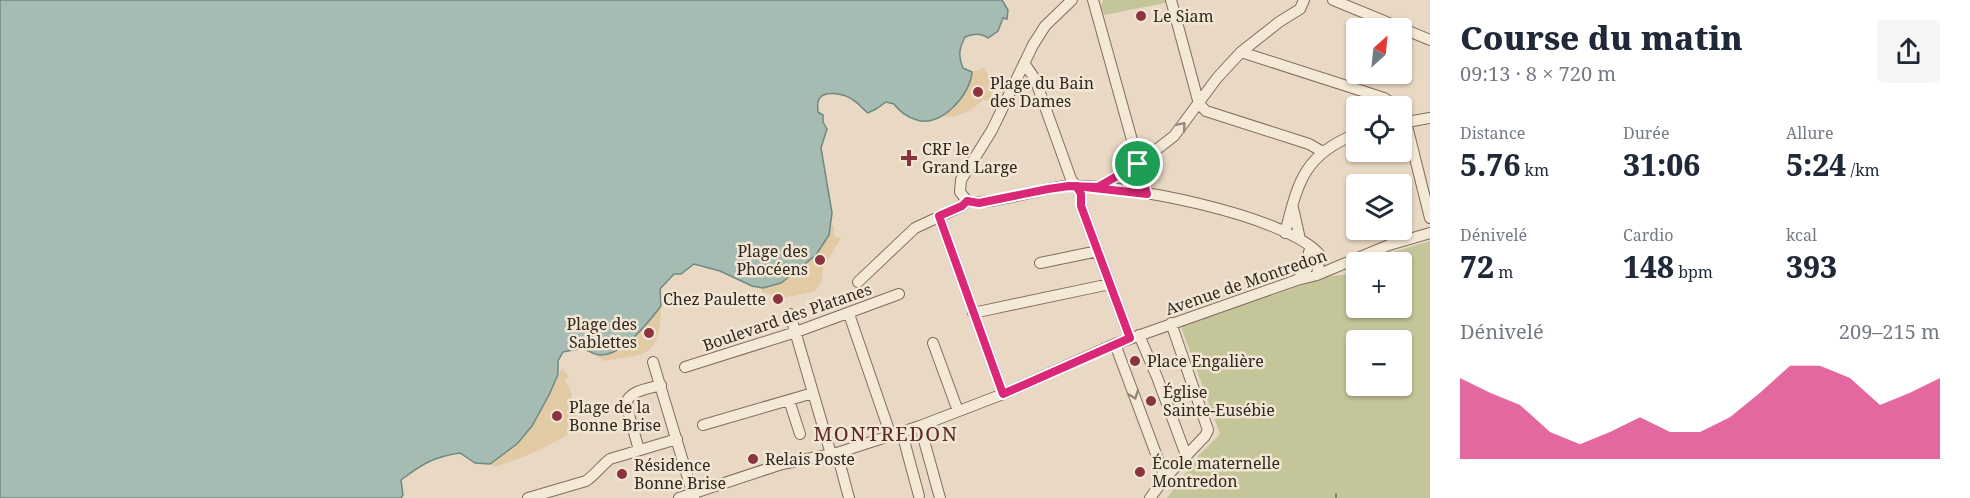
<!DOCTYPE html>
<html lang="fr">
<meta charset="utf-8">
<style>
:root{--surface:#fff;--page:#f6f6f7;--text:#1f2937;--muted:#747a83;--accent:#db2777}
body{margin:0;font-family:"Noto Serif",serif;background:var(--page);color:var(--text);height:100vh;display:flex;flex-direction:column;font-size:22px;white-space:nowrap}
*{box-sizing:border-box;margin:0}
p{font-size:20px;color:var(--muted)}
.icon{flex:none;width:33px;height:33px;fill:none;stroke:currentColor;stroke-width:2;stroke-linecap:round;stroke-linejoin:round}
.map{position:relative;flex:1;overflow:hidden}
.side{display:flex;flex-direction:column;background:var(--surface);width:540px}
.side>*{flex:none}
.needle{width:39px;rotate:27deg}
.controls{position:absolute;left:1346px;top:18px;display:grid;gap:12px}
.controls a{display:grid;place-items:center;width:66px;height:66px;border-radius:6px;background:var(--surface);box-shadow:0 2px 4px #0004;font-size:30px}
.pin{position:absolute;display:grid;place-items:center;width:51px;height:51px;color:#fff;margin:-26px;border:3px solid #fff;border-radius:50%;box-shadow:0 2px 6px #0007}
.round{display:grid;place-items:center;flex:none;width:63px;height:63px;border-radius:6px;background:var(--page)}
.head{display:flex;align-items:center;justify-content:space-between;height:102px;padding:0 30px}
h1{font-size:33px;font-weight:800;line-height:45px}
.stats{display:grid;grid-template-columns:repeat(3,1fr);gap:9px;height:102px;padding:6px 30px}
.stats div{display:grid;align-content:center}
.stats b{font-size:30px;font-weight:800}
.stats small{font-size:16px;font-weight:400}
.stats p{font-size:16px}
.chart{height:168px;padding:12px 30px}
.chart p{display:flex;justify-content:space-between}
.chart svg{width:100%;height:108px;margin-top:6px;fill:var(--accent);opacity:.7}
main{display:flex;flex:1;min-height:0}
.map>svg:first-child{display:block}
.green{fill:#c5c59a;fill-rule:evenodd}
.sand{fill:#e1caa4}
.water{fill:#a6bcb3;stroke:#6e897f;stroke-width:1.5}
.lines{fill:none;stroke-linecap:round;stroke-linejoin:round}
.stream{stroke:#6e897f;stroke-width:2}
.minor-casing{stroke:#816c5d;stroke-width:12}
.minor{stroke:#f4e8d6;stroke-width:10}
.oneway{stroke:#94877a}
.route-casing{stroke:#fff;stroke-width:12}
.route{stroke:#db2777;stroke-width:8}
.poi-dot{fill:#89343f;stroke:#f1e5d3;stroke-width:2}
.labels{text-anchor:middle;stroke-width:5;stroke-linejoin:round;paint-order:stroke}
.poi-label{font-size:16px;fill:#33261f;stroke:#f1e5d3;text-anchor:start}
.street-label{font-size:16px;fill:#33261f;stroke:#f1e5d3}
.quarter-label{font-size:20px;letter-spacing:1.5px;fill:#5b2823;stroke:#f1e5d3}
</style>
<main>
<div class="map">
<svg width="1430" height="498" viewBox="0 0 1430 498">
<rect width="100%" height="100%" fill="#e9d9c4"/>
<path class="green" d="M1103,0H1165V3L1104,15L1101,6Z
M1430,241V498H1167L1199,455L1220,434L1181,327L1308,283C1314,281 1321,278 1327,277C1338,274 1348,277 1356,269V308H1401V262H1359ZM1356,340H1401V386H1356Z"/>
<path class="sand" d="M984,68C991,77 992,90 991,101L983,100C971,111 958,119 941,116L954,108L965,93L972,72Z
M830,224L834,226V236L841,238L823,268L821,282L815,291L784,298L762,292L763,288L774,286L816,255L829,235Z
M661,306C661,322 660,347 642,354C634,357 613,359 603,361L598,356L607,354L644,328Z
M562,368L569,377L565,380L570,389L579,427C550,447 528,456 494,467L490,464L517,444L550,393Z"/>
<path class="water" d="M0,0H1002L1008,10L1007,19L1003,18L998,31L988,38C981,33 972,34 965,37C959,49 958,56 963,68L972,72C971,94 941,128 917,120C908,118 899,111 894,104L886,102L876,109L868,113C862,109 859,103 853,100C845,94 821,88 818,102C817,105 818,109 818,112L823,115V122L827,129L821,148L832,213L829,235L816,255L781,283L763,288L752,286L720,271L694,264L681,274H674L660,289L661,306C649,322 622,357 599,355C595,355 590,351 586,350C579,347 570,351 563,352L558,361V374L550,393L532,426L517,444L490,464L475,463L460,453C433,457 422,464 401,480L403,495L401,498H0Z"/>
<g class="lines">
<path class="stream" d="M1336,498V494"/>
<defs>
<path id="minor" d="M1093,0L1147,194
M1171,0L1199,104L1206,111L1309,144L1323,152
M1333,0L1430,40
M1241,52L1384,98L1396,106
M1024,63L1035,79L1071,179L1081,194V206L1130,338
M1401,112L1406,122L1430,218
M1401,123L1430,118
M1098,187L1138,164L1174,136L1217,78L1241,52L1279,22L1300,9L1304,0
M967,201C984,207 1043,188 1066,186C1118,182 1287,215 1320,255L1317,275
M967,201L960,192L961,180L992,130L1033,45L1045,26L1072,0
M1293,208L1300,239
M939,216L1003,394
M1285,233C1298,183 1303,155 1356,134
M1040,263L1098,251
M1298,279L1308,267L1309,252
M858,282L915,228L962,206L967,201
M973,313L1110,284
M790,314L831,454
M850,317L891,436
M1139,335L1157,377L1186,455
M933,343L958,411
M1115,344L1165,478
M653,362L694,498
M685,367L796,332L899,294
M789,400L800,434
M703,425L813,393
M920,426L940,498
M902,433L919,496
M639,450L626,404C629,390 649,389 661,385
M837,453L849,498
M528,498L586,481C595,475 601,466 610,459L677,439
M679,498L782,464L837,453L920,426L1003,394L1115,344L1297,280L1317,275L1389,245L1430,233
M1150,498L1165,478L1205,436L1208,430L1171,323"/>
</defs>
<use href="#minor" class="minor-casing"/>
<use href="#minor" class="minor"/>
</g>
<defs><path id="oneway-chevron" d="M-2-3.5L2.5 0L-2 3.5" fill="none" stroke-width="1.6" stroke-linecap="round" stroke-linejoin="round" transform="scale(1.5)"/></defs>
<g class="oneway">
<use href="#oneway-chevron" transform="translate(1182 126) rotate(-50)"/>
<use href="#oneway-chevron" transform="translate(1134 395) rotate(70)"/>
</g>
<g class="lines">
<defs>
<path id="route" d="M1138,164L1098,187L1069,186L1048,189L979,203L967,201L962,206L939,216L1003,394L1130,338L1081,206V194L1076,186L1147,194L1138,164"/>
</defs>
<use href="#route" class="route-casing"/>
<use href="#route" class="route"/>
</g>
<g class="poi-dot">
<circle cx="1141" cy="16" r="6"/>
<circle cx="978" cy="92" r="6"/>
<path d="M906 149h6v6h6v6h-6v6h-6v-6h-6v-6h6z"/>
<circle cx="820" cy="260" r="6"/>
<circle cx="778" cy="299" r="6"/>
<circle cx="649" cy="333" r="6"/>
<circle cx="1135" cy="361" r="6"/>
<circle cx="1151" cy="401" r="6"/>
<circle cx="557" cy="416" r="6"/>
<circle cx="753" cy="459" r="6"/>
<circle cx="1140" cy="472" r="6"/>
<circle cx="622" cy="474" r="6"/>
</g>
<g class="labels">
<g class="poi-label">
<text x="1153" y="22">Le Siam</text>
<text x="990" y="89">Plage du Bain<tspan x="990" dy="18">des Dames</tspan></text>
<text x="922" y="155">CRF le<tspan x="922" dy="18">Grand Large</tspan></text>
<text x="808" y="257" text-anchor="end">Plage des<tspan x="808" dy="18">Phocéens</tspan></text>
<text x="766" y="305" text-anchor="end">Chez Paulette</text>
<text x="637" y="330" text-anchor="end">Plage des<tspan x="637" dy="18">Sablettes</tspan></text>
<text x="1147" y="367">Place Engalière</text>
<text x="1163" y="398">Église<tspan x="1163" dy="18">Sainte-Eusébie</tspan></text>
<text x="569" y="413">Plage de la<tspan x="569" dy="18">Bonne Brise</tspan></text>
<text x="765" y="465">Relais Poste</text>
<text x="1152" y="469">École maternelle<tspan x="1152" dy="18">Montredon</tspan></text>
<text x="634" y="471">Résidence<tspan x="634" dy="18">Bonne Brise</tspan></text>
</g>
<g class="street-label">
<text transform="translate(1246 282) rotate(-19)" y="6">Avenue de Montredon</text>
<text transform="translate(787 317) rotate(-19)" y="6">Boulevard des Platanes</text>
</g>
<g class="quarter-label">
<text x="886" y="441">MONTREDON</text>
</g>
</g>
</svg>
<div class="controls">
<a><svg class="needle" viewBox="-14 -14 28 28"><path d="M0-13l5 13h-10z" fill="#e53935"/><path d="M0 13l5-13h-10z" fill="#747a83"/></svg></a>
<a><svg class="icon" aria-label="locate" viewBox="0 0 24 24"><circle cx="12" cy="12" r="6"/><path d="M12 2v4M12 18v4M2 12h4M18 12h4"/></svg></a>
<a><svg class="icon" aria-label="layers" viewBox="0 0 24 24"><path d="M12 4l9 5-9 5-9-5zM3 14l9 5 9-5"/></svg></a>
<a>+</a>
<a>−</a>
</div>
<div class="pin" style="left:1138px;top:164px;background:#1e9e55"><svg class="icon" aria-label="arrive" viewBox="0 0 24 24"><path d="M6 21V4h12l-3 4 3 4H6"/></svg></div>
</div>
<section class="side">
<div class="head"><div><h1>Course du matin</h1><p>09:13 · 8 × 720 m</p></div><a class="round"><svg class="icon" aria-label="share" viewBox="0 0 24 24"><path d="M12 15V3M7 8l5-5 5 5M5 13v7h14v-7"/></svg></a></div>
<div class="stats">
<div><p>Distance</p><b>5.76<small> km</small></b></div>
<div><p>Durée</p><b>31:06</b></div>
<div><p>Allure</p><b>5:24<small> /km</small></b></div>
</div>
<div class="stats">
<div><p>Dénivelé</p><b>72<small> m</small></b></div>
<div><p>Cardio</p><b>148<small> bpm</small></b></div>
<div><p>kcal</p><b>393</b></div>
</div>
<div class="chart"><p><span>Dénivelé</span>209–215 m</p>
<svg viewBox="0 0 160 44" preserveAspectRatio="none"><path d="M0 44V11L10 17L20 22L30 33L40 38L50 33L60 27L70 33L80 33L90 27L100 17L110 6L120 6L130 11L140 22L150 17L160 11V44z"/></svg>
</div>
</section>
</main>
